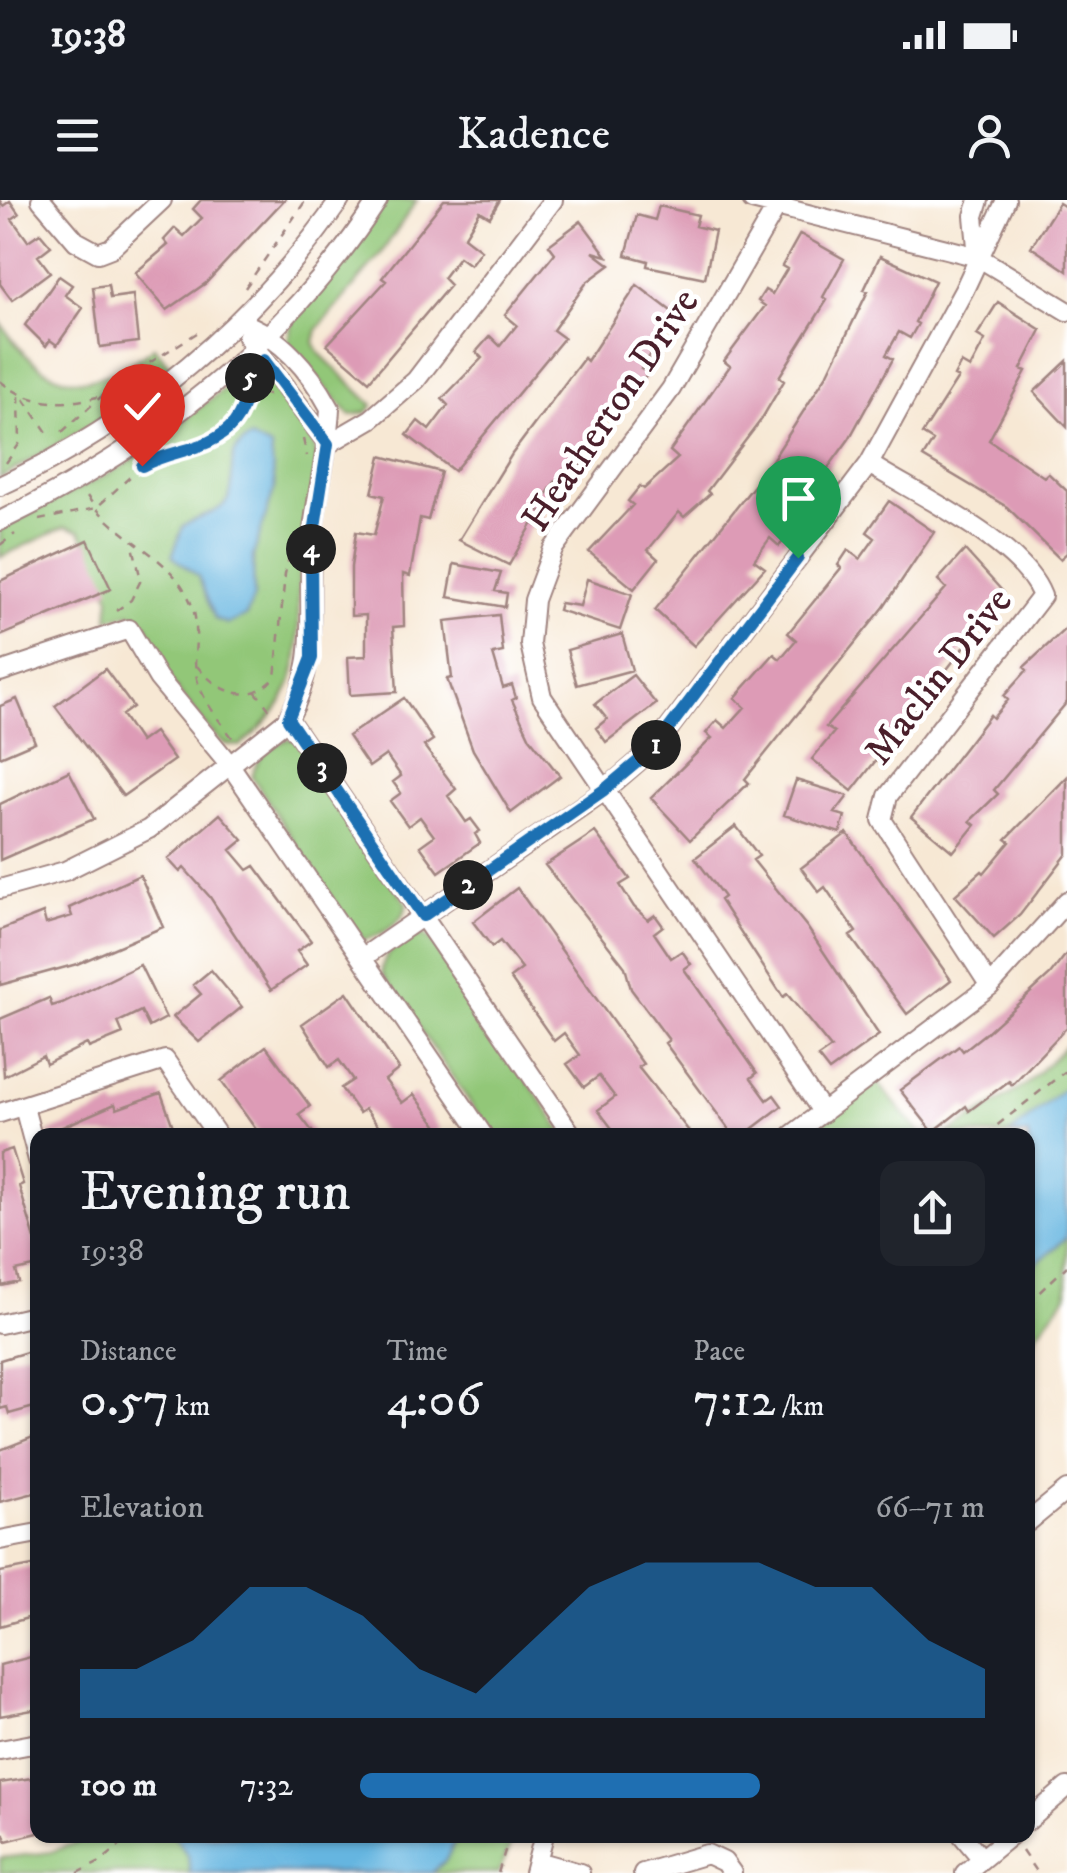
<!DOCTYPE html>
<meta charset="utf-8">
<style>
:root{--surface:#171b24;--page:#20242c;--text:#f1f3f6;--muted:#9ea1a6;--accent:#1f6fb2}
body{margin:0;font-family:"IM FELL DW Pica",serif;background:var(--page);color:var(--text);height:100vh;display:flex;flex-direction:column;font-size:38px;white-space:nowrap}
*{box-sizing:border-box;margin:0}
p{font-size:32px;color:var(--muted)}
.icon{flex:none;width:55px;height:55px;fill:none;stroke:currentColor;stroke-width:2;stroke-linecap:round;stroke-linejoin:round}
.map{position:relative;flex:1;overflow:hidden}
.panel{position:absolute;left:30px;top:928px;width:1005px;height:715px;display:flex;flex-direction:column;background:var(--surface);border-radius:20px;box-shadow:0 2px 8px #0004}
.panel>*{flex:none}
.pin{position:absolute;display:grid;place-items:center;width:85px;height:85px;color:#fff;margin:-102px -42px;border-radius:50% 50% 50% 0;rotate:-45deg;box-shadow:0 0 10px #0007}
.pin .icon{rotate:45deg}
.km{position:absolute;width:50px;height:50px;margin:-25px;border-radius:50%;background:#222;color:#fff;font-size:28px;line-height:50px;text-align:center}
.round{display:grid;place-items:center;flex:none;width:105px;height:105px;border-radius:20px;background:var(--page)}
.overview{display:flex;align-items:center;justify-content:space-between;height:170px;padding:0 50px}
h1{font-size:55px;font-weight:600;line-height:75px}
.metrics{display:grid;grid-template-columns:repeat(3,1fr);gap:15px;height:170px;padding:10px 50px}
.metrics div{display:grid;align-content:center}
.metrics b{font-size:50px;font-weight:600}
.metrics small{font-size:28px;font-weight:400}
.metrics p{font-size:28px}
.chart{height:280px;padding:20px 50px}
.chart p{display:flex;justify-content:space-between}
.chart svg{width:100%;height:180px;margin-top:10px;fill:var(--accent);opacity:.7}
ul{padding:0 50px;list-style:none;font-size:32px}
li{display:grid;grid-template-columns:160px 120px 1fr;align-items:center;height:75px}
li i{height:25px;border-radius:12px;background:var(--accent)}
.status{display:flex;justify-content:space-between;align-items:center;height:70px;padding:0 50px;background:var(--surface);direction:ltr}
.status svg{height:28px;fill:currentColor}
header{display:flex;justify-content:space-between;align-items:center;height:130px;padding:0 50px;background:var(--surface);font-size:45px;font-weight:600}
.map>svg:first-child{display:block}
.green{fill:#92c778;stroke:#6e7352;stroke-width:2.5}
.water{fill:#65b5e0;stroke:#586a86;stroke-width:2.5}
.building{fill:#dd9bb6}
.lines{fill:none;stroke-linecap:round;stroke-linejoin:round}
.minor-casing{stroke:#a08480;stroke-width:22}
.path{stroke:#a08480;stroke-width:2.5;stroke-dasharray:8 8;stroke-linecap:butt}
.minor{stroke:#fff;stroke-width:18}
.route-casing{stroke:#fff;stroke-width:20}
.route{stroke:#1f6fb2;stroke-width:12}
.labels{text-anchor:middle;stroke-width:9;stroke-linejoin:round;paint-order:stroke}
.street-label{font-size:40px;fill:#4a1f2b;stroke:#fff}
</style>
<div class="status"><b>19:38</b><svg viewBox="0 0 49 12"><path d="M0 12V9h3v3zM5 12V6h3v6zM10 12V3h3v9zM15 12V0h3v12zM26 1h20v11H26zM47 4h2v5h-2z"/></svg></div>
<header><svg class="icon" aria-label="menu" viewBox="0 0 24 24"><path d="M4 6h16M4 12h16M4 18h16"/></svg>Kadence<svg class="icon" aria-label="person" viewBox="0 0 24 24"><circle cx="12" cy="8" r="4"/><path d="M4 21q1-7 8-7t8 7"/></svg></header>
<div class="map">
<svg width="1067" height="1673" viewBox="0 0 1067 1673">
<rect width="100%" height="100%" fill="#fff"/>
<filter id="ink" filterUnits="userSpaceOnUse"><feTurbulence type="fractalNoise" baseFrequency=".01" numOctaves="2"/><feDisplacementMap in="SourceGraphic" scale="20" xChannelSelector="R" yChannelSelector="G"/><feConvolveMatrix kernelMatrix="1 2 1 2 8 2 1 2 1" color-interpolation-filters="sRGB"/></filter>
<filter id="wash" filterUnits="userSpaceOnUse"><feTurbulence type="fractalNoise" baseFrequency=".0048" numOctaves="4" result="noise"/><feDisplacementMap in="SourceGraphic" scale="40" xChannelSelector="R" yChannelSelector="G"/><feGaussianBlur stdDeviation="2.25" result="paint"/><feColorMatrix in="noise" values="0 0 0 0 0 0 0 0 0 0 0 0 0 0 0 0 0 1.4 0 .05"/><feComposite in="paint" operator="in"/></filter>
<g filter="url(#wash)">
<rect width="100%" height="100%" fill="#f7e8d4"/>
<path class="green" d="M386,0H417L380,55L317,130L314,142L319,153L373,205L366,213L350,215L287,144L292,121Z
M0,122C45,192 91,197 154,147L171,167L127,204L0,278Z
M252,167C284,187 316,227 318,267C320,288 304,326 301,350C291,438 321,482 240,546C235,545 229,546 225,544C212,537 161,471 156,457C149,436 155,424 131,413L108,419L110,397L80,331L65,327L0,357V329L125,265Z
M290,539L299,541L407,704C404,723 381,735 364,740L354,732L252,577C256,557 270,544 290,539Z
M423,734L431,740L565,935H492L382,774C379,753 405,739 423,734Z
M1067,844V1095L1036,1135L1028,1158V935H946L1027,884Z
M877,882L922,935H806Z
M95,1635H516L498,1673H0V1658L51,1652Z"/>
<path class="water" d="M251,238L271,248L275,287L253,356L254,397L246,416L228,424L215,419L198,376L172,356L183,326C197,317 216,315 226,302C241,283 218,253 251,238Z
M1067,886V1037L1028,1071V935H1009Z
M174,1635H458L446,1660L432,1673H190L188,1656Z"/>
<g id="blocks">
<path class="building" d="M201,0H284L206,83L167,110L135,73L168,45L164,40L175,28L184,36L202,18L193,9Z
M444,0H500L490,17L480,11L464,37L481,50L470,65L459,57L443,78L450,85L369,181L327,145L386,81L382,78Z
M0,1L3,6L10,1L19,14L12,19L28,41L40,33L51,46L38,56L50,72L12,100L0,84Z
M1059,3L1067,8V71L1031,47Z
M659,6L698,15L695,26L715,31L705,78L647,66L648,61L626,55L637,15L655,20Z
M581,21L607,56L593,52L610,65L587,82L553,130L564,138L454,271L407,235L418,221L429,230L448,205L442,199L482,158L476,152L490,136L500,146L517,125L505,115L555,53L549,45Z
M800,34L844,59L823,97L827,100L779,177L784,181L761,220L707,291L710,294L684,317L679,312L648,350L658,359L634,389L589,352L633,305L628,301L640,286L644,289L678,258L670,251L730,166L724,161L765,106L758,101L765,90L772,94L787,69L782,66Z
M880,56L935,81L915,122L918,124L910,138L899,132L886,155L893,159L849,239L804,301L801,298L781,320L793,331L779,346L770,338L754,360L765,368L694,446L655,410L764,273L828,173L868,91L864,90Z
M59,76L72,85L65,95L83,108L57,145L50,140L46,146L25,125Z
M108,85L110,98L133,95L138,142L100,147L93,87Z
M637,85L683,120L674,133L665,126L648,148L653,151L641,169L648,173L634,195L624,210L615,203L600,224L604,227L577,260L582,264L571,277L563,270L537,309L544,313L536,325L533,323L509,365L459,340L512,254L584,158L587,161Z
M998,102L1041,130L1021,169L1026,171L989,240L1044,277L1048,273L1067,291V353L1060,359L1007,307L923,257L933,241L922,234L958,178L954,176L961,163L970,168L985,140L977,135Z
M1067,161V227L1034,192Z
M381,256L441,272L428,320L420,318L410,376L403,374L404,426L393,427L397,492L350,495L348,457L366,456V415L351,416V367L356,332L374,335L378,320L384,296L372,293Z
M889,301L934,332L884,407L745,579L749,583L690,640L651,598L712,538L706,533L717,520L726,528L745,507L735,498L774,454L780,459L796,440L788,433L841,368L838,365L848,350L860,359L875,338L867,332Z
M88,340L111,389L0,436V381Z
M965,350L1004,393L975,423L980,427L852,591L812,559L834,532L826,527L946,388L938,380Z
M454,364L501,373L495,391L507,393L505,407L448,397Z
M587,379L632,394L620,430L558,410L560,403L580,406Z
M499,415L503,452L493,454L503,488L512,485L516,498L512,500L530,538L560,576L511,613L473,550L447,479L452,478L445,421Z
M1067,427V502L994,590L998,594L970,621L975,625L953,652L911,617L990,515L993,518L1008,500L1004,496L1027,470L1024,467Z
M622,434L632,470L577,485L567,450Z
M105,469L133,507L122,515L140,542L154,532L174,560L123,596L55,506Z
M633,475L656,504L606,542L596,528L607,519L595,504Z
M404,498L433,540L424,546L456,589L448,596L466,622L471,619L480,631L475,634L480,643L439,672L420,646L434,636L420,617L408,626L390,601L401,593L393,582L401,576L386,555L369,567L348,536Z
M17,499L35,542L0,557V506Z
M69,571L94,619L0,660V604Z
M1067,577V654L1020,715L994,738L955,695L982,671L984,673L1010,642L1006,639Z
M796,580L848,596L835,613L845,616L840,633L784,615Z
M220,614L243,640L231,650L248,670L255,666L311,741L297,751L307,765L271,790L210,697L184,668L180,672L168,659Z
M736,626L759,656L753,660L807,727L879,835L829,871L818,857L831,848L787,794L783,797L720,700L724,697L695,658Z
M595,632L630,679L620,685L634,707L648,720L655,715L663,726L654,733L671,758L682,751L691,764L684,769L757,873L751,878L767,900L774,895L782,906L744,935H733L665,843L669,840L631,789L625,767L545,665Z
M847,633L951,780L907,814L850,736L856,732L825,687L819,692L801,668Z
M140,675L163,727L77,764L0,785V730L43,713L46,724L72,716L69,708Z
M517,688L643,864L638,867L692,935H617L598,910L615,897L599,876L584,887L567,864L580,855L564,833L554,841L510,778L522,769L500,741L492,747L473,722Z
M1067,753V827L1012,885L1009,881L969,911L966,906L933,932L900,890L959,846L963,851L987,832L1050,775Z
M140,765L166,818L149,827L141,811L118,822L123,834L89,848L87,844L46,864L43,856L4,876L0,819L49,798L52,806L62,803Z
M211,770L242,807L199,842L173,817L201,794L193,785Z
M347,792L399,869L385,880L402,903L414,894L440,929L432,935H385L365,909L359,913L341,888L353,880L339,860L329,867L302,824Z
M266,846L310,906L299,914L315,935H260L221,881Z
M161,893L176,935H44L115,904L117,909Z
M12,949L23,984L19,986L38,1049V1066L16,1071L19,1082L2,1086L0,953Z
M30,1151H38V1206L9,1214L7,1207L0,1209V1160Z
M38,1235V1292L0,1302V1250Z
M38,1365V1415L0,1426V1372Z
M38,1455V1509L0,1516V1465Z
M38,1577V1633L6,1641L4,1634L0,1635V1583Z"/>
</g>
</g>
<g filter="url(#ink)">
<use href="#blocks" fill-opacity="0" stroke="#a08480" stroke-width="2.5"/>
<g class="lines">
<defs>
<path id="minor" d="M41,0L76,41L98,53L111,48L162,0
M752,0L978,57L1067,111
M777,6L671,189L553,349L534,400L530,444L542,497L823,913
M978,57L974,16L979,0
M247,137L328,244
M328,244L371,219L416,180L553,0
M869,264C918,295 1022,343 1042,396L888,596L882,620L990,786
M0,286C135,224 255,122 340,0
M0,321C150,248 286,143 378,0
M0,472L129,429L158,478L230,565L483,935
M288,519L572,935
M0,689L65,671L149,629L288,519C319,465 308,412 311,353C313,305 328,257 330,208C310,171 280,135 240,122
M362,758L604,591L654,548L869,264L964,90L1006,0
M24,907L38,960
M0,913L165,860L217,935
M792,935L990,786L1067,701
M0,1124L38,1115
M1028,1322L1067,1290
M0,1340L38,1333
M0,1550L38,1543
M1028,1621L1067,1587
M962,1635L982,1659
M537,1661L580,1673
M534,1673L544,1635
M643,1673L707,1654L724,1662L732,1673
M965,1673L1011,1635"/>
</defs>
<use href="#minor" class="minor-casing"/>
<path class="path" d="M245,88L306,0
M0,181C30,205 61,206 97,197
M248,194H269
M24,199L51,238
M62,232L114,185L200,131
M303,239L307,256
M6,263L20,243L19,196
M87,296C114,337 162,351 185,391C204,423 192,443 196,474C200,498 220,521 234,540
M39,320L96,308L142,266L219,237L247,201L251,175
M0,345L15,334
M116,411L131,400L141,380L133,346
M197,466C218,492 248,506 275,478L285,374L295,332
M255,491L269,509
M851,935H866
M985,935L1067,870
M1028,1103L1067,1066
M1022,1651L1037,1673
M78,1673L100,1662L133,1635
M498,1673L510,1635"/>
<use href="#minor" class="minor"/>
</g>
</g>
<g class="lines" filter="url(#ink)">
<defs>
<path id="route" d="M142,266C173,248 210,252 234,223C250,203 245,178 264,160L328,244L311,352L312,458L288,519L423,716L604,590L654,548L798,358"/>
</defs>
<use href="#route" class="route-casing"/>
<use href="#route" class="route"/>
</g>
<g class="labels">
<g class="street-label">
<text transform="translate(609 209) rotate(-56)" y="14">Heatherton Drive</text>
<text transform="translate(937 475) rotate(-52)" y="14">Maclin Drive</text>
</g>
</g>
</svg>
<div class="pin" style="left:798px;top:358px;background:#1e9e55"><svg class="icon" aria-label="arrive" viewBox="0 0 24 24"><path d="M6 21V4h12l-3 4 3 4H6"/></svg></div>
<div class="pin" style="left:142px;top:266px;background:#d93025"><svg class="icon" aria-label="check" viewBox="0 0 24 24"><path d="M5 12l5 5 9-10"/></svg></div>
<b class="km" style="left:656px;top:545px">1</b>
<b class="km" style="left:468px;top:685px">2</b>
<b class="km" style="left:322px;top:568px">3</b>
<b class="km" style="left:311px;top:349px">4</b>
<b class="km" style="left:250px;top:178px">5</b>
<section class="panel">
<div class="overview"><div><h1>Evening run</h1><p>19:38</p></div><a class="round"><svg class="icon" aria-label="share" viewBox="0 0 24 24"><path d="M12 15V3M7 8l5-5 5 5M5 13v7h14v-7"/></svg></a></div>
<div class="metrics">
<div><p>Distance</p><b>0.57<small> km</small></b></div>
<div><p>Time</p><b>4:06</b></div>
<div><p>Pace</p><b>7:12<small> /km</small></b></div>
</div>
<div class="chart"><p><span>Elevation</span>66–71 m</p>
<svg viewBox="0 0 160 44" preserveAspectRatio="none"><path d="M0 44V32L10 32L20 25L30 12L40 12L50 19L60 32L70 38L80 25L90 12L100 6L110 6L120 6L130 12L140 12L150 25L160 32V44z"/></svg>
</div>
<ul>
<li><b>100 m</b>7:32<i style="width:64%"></i></li>
</ul>
</section>
</div>
